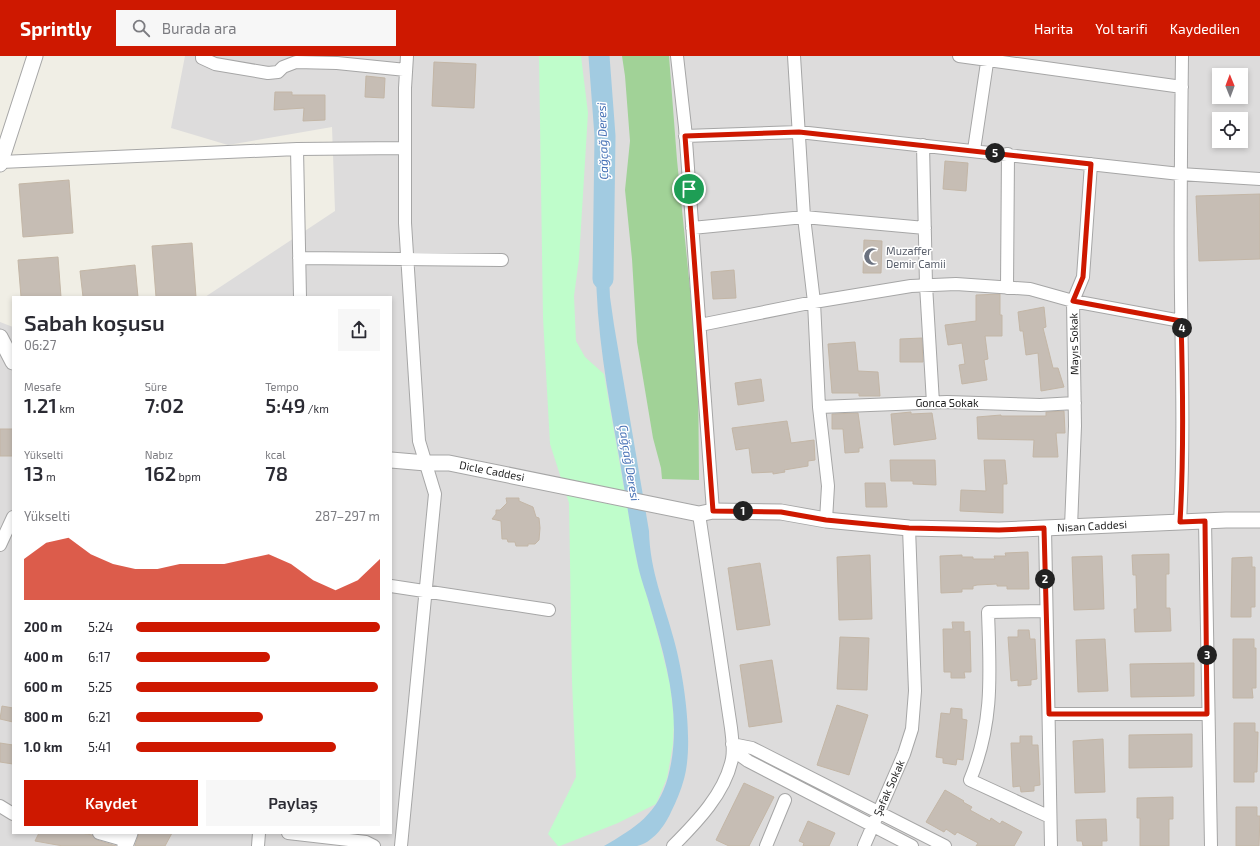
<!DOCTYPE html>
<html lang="tr">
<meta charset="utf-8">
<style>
:root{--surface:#fff;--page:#f7f7f7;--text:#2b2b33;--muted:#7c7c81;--accent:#ce1800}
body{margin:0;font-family:"Exo 2",sans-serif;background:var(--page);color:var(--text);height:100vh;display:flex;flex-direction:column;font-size:15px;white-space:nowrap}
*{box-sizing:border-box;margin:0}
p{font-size:13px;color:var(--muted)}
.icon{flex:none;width:22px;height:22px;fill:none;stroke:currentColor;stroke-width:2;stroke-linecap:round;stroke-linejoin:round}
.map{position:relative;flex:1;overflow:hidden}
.drawer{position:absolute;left:12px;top:240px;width:380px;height:538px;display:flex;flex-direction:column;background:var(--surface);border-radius:0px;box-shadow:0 2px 6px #0003}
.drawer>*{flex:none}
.needle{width:26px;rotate:359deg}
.fabs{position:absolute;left:1212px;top:12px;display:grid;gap:8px}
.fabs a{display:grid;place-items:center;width:36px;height:36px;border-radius:0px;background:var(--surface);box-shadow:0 2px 6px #0003;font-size:20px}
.pin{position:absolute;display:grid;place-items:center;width:34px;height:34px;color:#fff;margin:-17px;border:2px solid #fff;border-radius:50%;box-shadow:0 1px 4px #0007}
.km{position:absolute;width:20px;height:20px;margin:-10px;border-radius:50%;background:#222;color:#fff;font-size:11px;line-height:20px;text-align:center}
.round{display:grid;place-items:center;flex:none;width:42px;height:42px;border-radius:0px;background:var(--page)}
.overview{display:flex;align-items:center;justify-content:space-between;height:68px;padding:0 12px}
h1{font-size:22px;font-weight:600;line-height:30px}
.stats{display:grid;grid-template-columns:repeat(3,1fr);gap:6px;height:68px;padding:4px 12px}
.stats div{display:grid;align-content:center}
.stats b{font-size:20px;font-weight:600}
.stats small{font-size:11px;font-weight:400}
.stats p{font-size:11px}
.chart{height:112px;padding:8px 12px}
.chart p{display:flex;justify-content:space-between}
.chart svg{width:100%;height:72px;margin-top:4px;fill:var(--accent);opacity:.7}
.primary-button{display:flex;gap:8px;margin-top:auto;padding:8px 12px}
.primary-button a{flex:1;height:46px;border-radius:0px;background:var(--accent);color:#fff;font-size:16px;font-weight:600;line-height:46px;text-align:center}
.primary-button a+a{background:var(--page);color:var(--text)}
ul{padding:0 12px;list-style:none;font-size:13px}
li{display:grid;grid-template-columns:64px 48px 1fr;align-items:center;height:30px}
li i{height:10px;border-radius:5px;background:var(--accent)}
header{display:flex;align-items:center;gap:24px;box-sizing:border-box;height:56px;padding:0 20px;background:var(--accent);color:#fff}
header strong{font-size:19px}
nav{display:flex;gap:22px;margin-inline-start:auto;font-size:14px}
.search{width:280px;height:36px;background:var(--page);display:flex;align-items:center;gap:10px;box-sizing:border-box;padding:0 14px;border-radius:0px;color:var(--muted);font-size:15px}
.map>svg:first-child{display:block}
.residential{fill:#dddcdc;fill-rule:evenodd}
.forest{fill:#a1d297}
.park{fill:#bffdcb}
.water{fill:#a2cbe1}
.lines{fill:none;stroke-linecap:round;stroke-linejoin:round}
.river{stroke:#a2cbe1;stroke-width:21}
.building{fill:#c6bdb4;stroke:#c3b6a6}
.minor-casing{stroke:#a6a6a6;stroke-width:14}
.tertiary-casing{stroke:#a6a6a6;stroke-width:17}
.minor{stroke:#fff;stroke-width:12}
.tertiary{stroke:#fff;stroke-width:15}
.route-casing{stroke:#fff;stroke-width:8}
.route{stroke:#ce1800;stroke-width:5}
.labels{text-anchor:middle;stroke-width:3;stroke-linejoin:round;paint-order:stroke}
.worship-label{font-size:11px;fill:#5b616d;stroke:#fff;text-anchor:start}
.street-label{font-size:11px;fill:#1f1f1f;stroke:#fff}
.water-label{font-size:12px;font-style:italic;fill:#4570b5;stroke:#fff}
</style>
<header>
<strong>Sprintly</strong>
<div class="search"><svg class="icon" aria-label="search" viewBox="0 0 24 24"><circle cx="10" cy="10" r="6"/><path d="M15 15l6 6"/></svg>Burada ara</div>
<nav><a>Harita</a><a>Yol tarifi</a><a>Kaydedilen</a></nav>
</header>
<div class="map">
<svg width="1260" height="790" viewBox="0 0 1260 790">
<rect width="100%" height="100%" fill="#f0eee5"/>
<path class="residential" d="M185,0H1260V790H0V266L13,271V777H391V241H205L335,155L332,71L228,89L171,72ZM1219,19H1241V41H1219ZM1219,63H1241V85H1219Z"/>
<path class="forest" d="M622,0H669L677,104L698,312L699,424L662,423L661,412L653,382L637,286L632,203L625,134L630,85L625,20Z"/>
<path class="park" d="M539,0H581L588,57L579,203L574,240L576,285L585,301L604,318L637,506L657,575L670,628L674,664L673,688L667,722L656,748L618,767L560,790H558L548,778L576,721L572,625L569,447L550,388L543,262Z"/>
<path class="water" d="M603,195L608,199L610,241L614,269L649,475C650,516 664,546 674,584C684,620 694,687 684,723C681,734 676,746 671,756C665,770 652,787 637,790C627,790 614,790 604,790C635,772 658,758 668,721C683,665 667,607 651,554C647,538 640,522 637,505C630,471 625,435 619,400C607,333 595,268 596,200Z"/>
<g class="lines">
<path class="river" d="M599,0L605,80L603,223"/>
</g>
<path class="building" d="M434,6L476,8L474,52L432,50Z
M366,20L385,22L384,42L365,41Z
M275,36H292V39H325V64L303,65L304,52L274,54Z
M945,105L968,107L966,135L943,133Z
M69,124L73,177L23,181L19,128Z
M1260,138V203L1199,205L1196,140Z
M864,184L882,185L881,217H863Z
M192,187L196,241H156L152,190Z
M58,201L61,241H21L18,204Z
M135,209L138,241H83L80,215Z
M734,214L736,242L713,243L711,216Z
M1000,238V259H1002V280H985L988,303L984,304L987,324L962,328L959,309L965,308L962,287L948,289L945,269L976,265V239Z
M1044,251L1046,271L1043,272L1053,312H1058L1064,331L1041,335L1038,297L1026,299L1023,275H1020L1018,256Z
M922,282L923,306H900V283Z
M855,286L858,315L878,316L880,340H859V337H832L828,288Z
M761,323L764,345L738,349L735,327Z
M1064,355L1065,377H1056L1058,401H1033L1034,384L978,383L977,361L1001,359V360H1046V356Z
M911,356V358L932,357L936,383L894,389L891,358Z
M858,357L863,392H859V396L845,397L843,373H832V358Z
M787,365L791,387L814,384L815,404L808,405V410L784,414L785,416L773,418V416L752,417L749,392L736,394L732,372Z
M0,373H13V400H0Z
M890,404H935L936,429L913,428V425H891Z
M984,404H1005L1007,428H1003V457L960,455L961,434L986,435Z
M865,427H885L887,451H866Z
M506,442H519V445L533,451L536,461L539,462L540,472L539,484L535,488H528V490H516L515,486H508L507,483H502L501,465L492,463L496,458V454H500L507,447Z
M1028,496L1029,533H1007V530H997V528L977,529L973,530V533H962V536L941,537L940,500L962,499V501H973V503H995L994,500H1006L1005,497Z
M1169,498V518H1166V552H1170L1171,575L1135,576L1134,553H1137L1136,519H1133L1132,499Z
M870,499L872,563L839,564L837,501Z
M1102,500L1104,553L1074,554L1072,501Z
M1252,501V511H1255V551H1251V561H1231L1232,502Z
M760,507L770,569L737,574L728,512Z
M952,566H964V576L970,575L971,616H964L965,622H951V616H944L943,573H953Z
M1018,574H1029L1030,583H1035L1037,623L1031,624V629L1018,630V624L1011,625L1008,581H1018Z
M840,581L869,582L867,634L837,633Z
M1105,583L1108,635L1078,636L1076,584Z
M1233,583H1254V592H1256V632H1252L1253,642H1233Z
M772,604L782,666L749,671L740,609Z
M1194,607V640L1131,641L1130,608Z
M837,649L868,659L849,719L817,709Z
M2,650L13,652V666L0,663Z
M951,652L962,653V663L967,664L963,704L957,703L956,709L943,707V702L936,701L941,657L950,658Z
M1234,667H1255V676H1258L1257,716H1254V726H1234Z
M1192,678V711L1129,712V679Z
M1020,680H1032V689H1038L1040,729L1034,730V735L1021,736L1020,730L1013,731L1011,687H1020Z
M1103,683L1105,736L1075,737L1073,685Z
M0,687L13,689V708L0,706Z
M744,727L774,741L749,790H729L716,784Z
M945,734L964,745L963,746L972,751L970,754L990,765L991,762L1000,768L1002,765L1022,776L1014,790H976L978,787L961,778L957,776L955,779L946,773L944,776L926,766Z
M1173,741V763H1169V790H1140V762H1137V742Z
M1236,751H1257V760H1260L1259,790H1236Z
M1106,763L1107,785H1102V790H1083L1082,785H1077L1076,764Z
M808,765L835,777L829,790H803L804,787L799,785Z
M39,777H81L92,779L97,784L116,790H63L35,785Z
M172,777L165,790H135L139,777Z"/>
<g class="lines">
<defs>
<path id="minor" d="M202,0V2L215,8L268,17L278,16L283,11L296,6L337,7L406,14
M677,0L685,71L713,455
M794,0L804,161L814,246L819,351L828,430L826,464
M959,0L1182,31
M685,80L799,76L1180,118L1260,123
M923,89L926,229L933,347
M297,93L300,241
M974,94L988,0
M1,106L297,93L405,92
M692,172L804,161L925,172
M299,202L502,204
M1007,232L1008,98
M700,269L814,246L911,230L956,228L1030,233L1073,245L1181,265
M819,351L947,346L1040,349L1075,347
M1205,465L1211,790
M1180,466C1184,391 1182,317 1181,242C1180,161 1181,81 1182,0
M1071,471L1075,370L1073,245L1083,221L1091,108
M1045,472L1051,790
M0,489L13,461
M391,530L549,554
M1046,555L988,556C990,617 994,666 970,724L1050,761
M1049,658H1207
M732,688L752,692L945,790
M732,688L741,700L748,705L912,790
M0,750L13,758
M99,777L127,785
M288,777L366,786L374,790
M258,790L259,777
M401,790L435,438L419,385L405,167V32L407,0
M673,790C697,766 725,737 732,703C734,693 732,681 731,672L699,458
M766,790L785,744
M864,790L904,698L912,673L915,635L909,472"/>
<path id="tertiary" d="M0,108L35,0
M0,281L13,306
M391,404L426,407H449L699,458L713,455L781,456L826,464L909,472L999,474L1226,464H1260
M125,790L130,777"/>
</defs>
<use href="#minor" class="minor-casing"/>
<use href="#tertiary" class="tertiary-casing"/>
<use href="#minor" class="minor"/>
<use href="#tertiary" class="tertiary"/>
</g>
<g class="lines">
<defs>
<path id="route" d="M799,76L1091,108L1083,221L1073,245L1181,265C1183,332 1184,399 1180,466L1205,465L1207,658H1049L1044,472L999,474L909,472L826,464L781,456L713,455L685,80Z"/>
</defs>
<use href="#route" class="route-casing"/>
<use href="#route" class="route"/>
</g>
<defs>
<symbol id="mosque-bare" viewBox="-9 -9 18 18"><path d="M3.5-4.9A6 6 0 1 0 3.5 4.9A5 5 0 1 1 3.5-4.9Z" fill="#6b7280" stroke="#fff" stroke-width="2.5" paint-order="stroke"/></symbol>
</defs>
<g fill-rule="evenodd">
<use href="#mosque-bare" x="860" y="188" width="25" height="25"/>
</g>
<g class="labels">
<g class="worship-label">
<text x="886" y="199">Muzaffer<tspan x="886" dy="13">Demir Camii</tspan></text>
</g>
<g class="street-label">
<text transform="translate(1074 288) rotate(-91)" y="4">Mayıs Sokak</text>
<text x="947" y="351">Gonca Sokak</text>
<text transform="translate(492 415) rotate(11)" y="4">Dicle Caddesi</text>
<text transform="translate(1092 470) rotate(-3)" y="4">Nisan Caddesi</text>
<text transform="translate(889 732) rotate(-66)" y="4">Şafak Sokak</text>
</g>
<g class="water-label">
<text transform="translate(603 85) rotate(-92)" y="4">Çağçağ Deresi</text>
<text transform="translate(629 407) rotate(81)" y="4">Çağçağ Deresi</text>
</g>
</g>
</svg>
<div class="fabs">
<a><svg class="needle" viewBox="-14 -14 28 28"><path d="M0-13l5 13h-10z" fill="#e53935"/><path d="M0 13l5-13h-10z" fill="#7c7c81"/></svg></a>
<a><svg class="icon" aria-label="locate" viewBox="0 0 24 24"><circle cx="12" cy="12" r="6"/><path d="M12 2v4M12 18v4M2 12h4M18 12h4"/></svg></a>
</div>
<div class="pin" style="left:689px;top:133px;background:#1e9e55"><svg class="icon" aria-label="arrive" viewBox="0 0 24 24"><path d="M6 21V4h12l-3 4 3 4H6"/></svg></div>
<b class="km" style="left:743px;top:455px">1</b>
<b class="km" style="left:1045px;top:523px">2</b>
<b class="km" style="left:1207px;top:599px">3</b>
<b class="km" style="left:1182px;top:272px">4</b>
<b class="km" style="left:995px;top:97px">5</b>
<section class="drawer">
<div class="overview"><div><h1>Sabah koşusu</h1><p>06:27</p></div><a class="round"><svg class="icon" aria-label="share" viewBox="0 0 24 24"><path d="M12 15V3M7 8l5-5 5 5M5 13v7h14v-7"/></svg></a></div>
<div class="stats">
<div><p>Mesafe</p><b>1.21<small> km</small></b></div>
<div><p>Süre</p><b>7:02</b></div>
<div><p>Tempo</p><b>5:49<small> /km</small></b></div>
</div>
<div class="stats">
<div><p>Yükselti</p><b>13<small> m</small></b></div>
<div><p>Nabız</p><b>162<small> bpm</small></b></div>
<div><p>kcal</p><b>78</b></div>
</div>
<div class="chart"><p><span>Yükselti</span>287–297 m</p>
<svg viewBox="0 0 160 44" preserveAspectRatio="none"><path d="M0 44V19L10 9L20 6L30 16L40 22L50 25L60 25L70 22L80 22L90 22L100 19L110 16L120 22L130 32L140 38L150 32L160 19V44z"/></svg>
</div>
<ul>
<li><b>200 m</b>5:24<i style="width:100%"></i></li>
<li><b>400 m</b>6:17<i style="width:55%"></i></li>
<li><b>600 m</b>5:25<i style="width:99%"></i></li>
<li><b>800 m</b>6:21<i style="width:52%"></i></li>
<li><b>1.0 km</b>5:41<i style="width:82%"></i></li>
</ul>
<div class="primary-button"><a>Kaydet</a><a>Paylaş</a></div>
</section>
</div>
